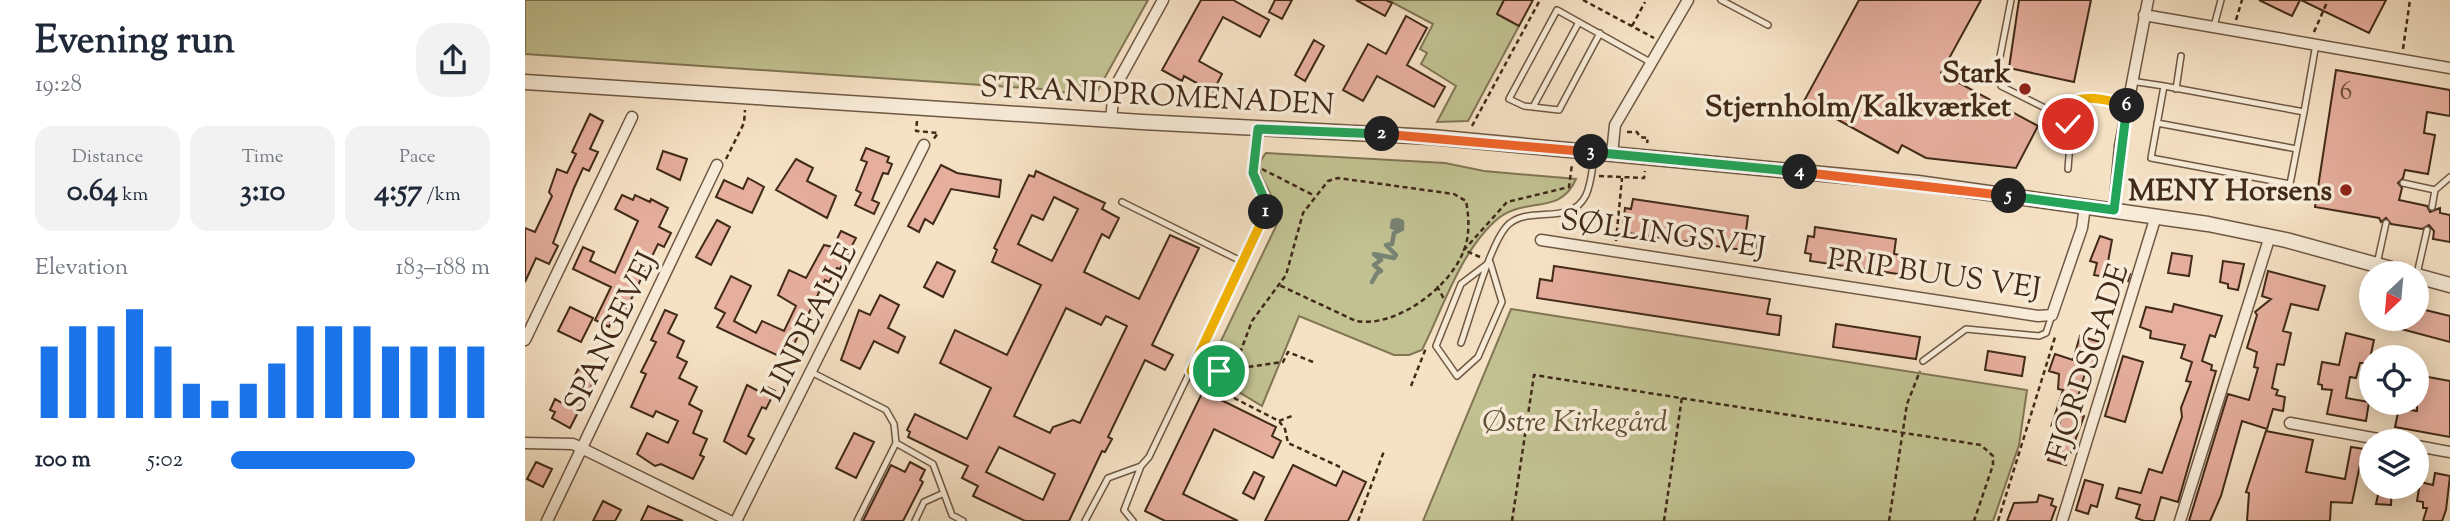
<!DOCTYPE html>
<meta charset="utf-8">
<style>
:root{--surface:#fff;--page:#f2f2f3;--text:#1f2937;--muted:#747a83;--accent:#1a73e8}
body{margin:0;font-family:"Sorts Mill Goudy",serif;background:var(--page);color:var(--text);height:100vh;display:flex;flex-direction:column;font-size:26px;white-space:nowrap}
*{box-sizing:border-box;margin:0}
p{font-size:23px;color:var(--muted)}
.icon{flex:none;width:38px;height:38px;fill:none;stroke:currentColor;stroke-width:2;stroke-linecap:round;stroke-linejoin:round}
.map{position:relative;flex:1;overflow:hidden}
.sheet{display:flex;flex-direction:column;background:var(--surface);width:525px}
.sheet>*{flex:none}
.needle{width:46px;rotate:206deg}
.controls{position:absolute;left:1834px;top:261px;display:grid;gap:14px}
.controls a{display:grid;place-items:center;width:70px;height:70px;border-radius:50%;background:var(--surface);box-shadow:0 4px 18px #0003;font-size:35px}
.pin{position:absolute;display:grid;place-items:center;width:60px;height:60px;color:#fff;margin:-30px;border:4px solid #fff;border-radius:50%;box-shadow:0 2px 7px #0007}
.km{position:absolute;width:35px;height:35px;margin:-18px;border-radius:50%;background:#222;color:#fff;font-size:19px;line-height:35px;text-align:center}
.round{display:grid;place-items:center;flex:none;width:74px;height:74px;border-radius:28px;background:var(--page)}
.head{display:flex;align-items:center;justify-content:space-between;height:119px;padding:0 35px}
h1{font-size:38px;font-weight:800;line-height:52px}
.metrics{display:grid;grid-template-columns:repeat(3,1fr);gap:10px;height:119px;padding:7px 35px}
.metrics div{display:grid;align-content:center;border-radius:18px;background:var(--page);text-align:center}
.metrics b{font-size:30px;font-weight:800}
.metrics small{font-size:19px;font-weight:400}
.metrics p{font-size:19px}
.chart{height:196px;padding:14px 35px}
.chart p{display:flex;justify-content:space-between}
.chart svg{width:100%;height:126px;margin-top:7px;stroke:var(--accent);stroke-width:6}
ul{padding:0 35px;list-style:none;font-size:23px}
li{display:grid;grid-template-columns:112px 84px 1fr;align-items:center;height:52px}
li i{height:18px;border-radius:9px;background:var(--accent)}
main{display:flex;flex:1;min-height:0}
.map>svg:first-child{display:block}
.green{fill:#c1c191;stroke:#817654;stroke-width:2}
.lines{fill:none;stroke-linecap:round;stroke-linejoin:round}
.stream{stroke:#788373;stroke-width:4.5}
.building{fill:#e6ae9d;stroke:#412a18;stroke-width:2;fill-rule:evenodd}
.service-casing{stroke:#6e5843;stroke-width:8}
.minor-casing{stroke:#6e5843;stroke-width:13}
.tertiary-casing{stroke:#6e5843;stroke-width:17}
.path{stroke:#412a18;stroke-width:2.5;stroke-dasharray:5 3.5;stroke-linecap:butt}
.service{stroke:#f8ecd9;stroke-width:5}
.minor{stroke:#f8ecd9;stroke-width:10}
.tertiary{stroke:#f8ecd9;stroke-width:14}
.split-1-casing{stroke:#fff;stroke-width:14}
.split-2-casing{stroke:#fff;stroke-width:14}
.split-3-casing{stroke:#fff;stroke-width:14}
.split-4-casing{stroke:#fff;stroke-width:14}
.split-5-casing{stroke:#fff;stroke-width:14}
.split-6-casing{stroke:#fff;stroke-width:14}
.split-7-casing{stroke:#fff;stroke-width:14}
.split-1{stroke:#f5b400;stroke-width:9}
.split-2{stroke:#22a559;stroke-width:9}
.split-3{stroke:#f0652b;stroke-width:9}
.split-4{stroke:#22a559;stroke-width:9}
.split-5{stroke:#f0652b;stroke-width:9}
.split-6{stroke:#22a559;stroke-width:9}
.split-7{stroke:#f5b400;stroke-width:9}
.poi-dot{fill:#8f2418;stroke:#f8ecd9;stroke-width:2.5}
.labels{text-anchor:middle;stroke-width:7;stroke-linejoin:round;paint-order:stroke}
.number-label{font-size:26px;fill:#6a4b39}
.poi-label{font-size:30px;font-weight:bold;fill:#412a18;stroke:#f8ecd9;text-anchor:end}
.street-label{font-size:30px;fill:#412a18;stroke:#f8ecd9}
.park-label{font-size:30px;font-style:italic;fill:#615036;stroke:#f8ecd9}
</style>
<main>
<section class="sheet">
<div class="head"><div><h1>Evening run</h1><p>19:28</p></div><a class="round"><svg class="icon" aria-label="share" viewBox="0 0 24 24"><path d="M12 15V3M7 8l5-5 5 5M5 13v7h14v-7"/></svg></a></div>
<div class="metrics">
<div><p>Distance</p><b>0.64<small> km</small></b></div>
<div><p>Time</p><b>3:10</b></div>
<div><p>Pace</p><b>4:57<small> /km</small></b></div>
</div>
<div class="chart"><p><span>Elevation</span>183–188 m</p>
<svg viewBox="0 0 160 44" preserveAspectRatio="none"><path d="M5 44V19M15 44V12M25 44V12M35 44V6M45 44V19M55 44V32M65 44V38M75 44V32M85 44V25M95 44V12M105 44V12M115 44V12M125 44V19M135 44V19M145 44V19M155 44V19"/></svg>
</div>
<ul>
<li><b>100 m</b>5:02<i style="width:71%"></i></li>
</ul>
</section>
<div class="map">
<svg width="1925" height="521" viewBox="0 0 1925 521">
<rect width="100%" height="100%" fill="#f5e1c4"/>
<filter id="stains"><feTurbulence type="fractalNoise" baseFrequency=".00286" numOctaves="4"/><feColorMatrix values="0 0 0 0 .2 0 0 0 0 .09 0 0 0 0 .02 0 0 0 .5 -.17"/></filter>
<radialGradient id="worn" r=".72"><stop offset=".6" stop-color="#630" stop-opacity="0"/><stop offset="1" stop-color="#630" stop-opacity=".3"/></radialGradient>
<path class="green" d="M0,0H623L569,97L516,89L0,54Z
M863,0H979L972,14L994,26L943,121L912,122L931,86L896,64L902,53L895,49L908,24Z
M741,153L920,163L959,171L1051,179C1034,218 998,194 969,222C934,255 918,308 897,350L884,355H869L774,316L737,406L681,372L752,224L746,220C747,212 749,204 746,196C741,181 726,170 741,153Z
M986,309L1502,390L1494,445L1468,521H898Z"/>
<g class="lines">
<path class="stream" d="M847,282L852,273L856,271L849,265L856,260L849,254L869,258L871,255L861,245L867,244L869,233L877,229V222L873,220L868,221L867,227L873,229L875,224L871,222L870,226L872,224"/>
</g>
<path class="building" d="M676,0H708L744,20L735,37L698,17L674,61L697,74L688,92L659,76L657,81L637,70Z
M750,0H767L757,19L744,12Z
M831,0H861L867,3L860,16Z
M979,0H1008L994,26L972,14Z
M1334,0H1456L1416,73L1513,126L1491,168L1401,158L1377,145L1373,153L1279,101Z
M1494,0H1566L1549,82L1484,68Z
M1734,0H1775L1767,16Z
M1776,0H1861L1844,33Z
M881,16L902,28L882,65L920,87L909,107L852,76L838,101L818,90L843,44L861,54Z
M789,40L799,46L780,81L770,75Z
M1811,70L1925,90V116L1902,112L1899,133L1910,135L1903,174L1880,170L1878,178L1873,183L1877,188L1874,200L1902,206L1905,212L1915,208V213L1925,215V242L1908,239L1909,231L1904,225L1897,229L1866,224L1861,218L1856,222L1854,218L1790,207Z
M65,114L78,121L65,149L73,152L64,171L58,168L49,188L28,243L33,246L24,264L11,258L0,282V228L10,232L27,196L24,192L32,169L42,173L51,154L47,152Z
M341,148L364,157L362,162L367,164L363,174L358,173L347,200L354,203L349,214L330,205L336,193L331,190L342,162L336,160Z
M138,151L162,159L155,180L132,169Z
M271,159L288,168L282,181L311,196L302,218L251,190Z
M416,165L432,173L476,180L474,197L426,189L408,224L400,219L394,232L383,226Z
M511,171L580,203L577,209L594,218L584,238L577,234L559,272L614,299L645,235L674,248L627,345L648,355L640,370L620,360L583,437L587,439L580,452L577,451L544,521H500L448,496L453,486L437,478L443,466L383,437L385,432L382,430L390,414L442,439L466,388L415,363L430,330L482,355L516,285L467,262L472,250L469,248L504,175L509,177ZM529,197L553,209L527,261L493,244L507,215L518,220ZM541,308L576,325L581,316L602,326L555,423L548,420L528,427L525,433L489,416ZM474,447L530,474L518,500L461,472Z
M223,178L239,187L227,213L191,197L199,180L218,189Z
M97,195L108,200L110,195L125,202L126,199L143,208L134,227L146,233L139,247L133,244L99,314L92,310L84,327L70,320L86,287L48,269L58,247L69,252L65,261L90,273L113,221L90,209Z
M1108,199L1223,216L1221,231L1234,233L1231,252L1103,233L1104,226L1098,225L1100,208L1106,209Z
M192,220L205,227L186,265L171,257Z
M1290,227L1371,239L1369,254L1382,256L1380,275L1285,261L1286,254L1280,253L1283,236L1289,237Z
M316,231L331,238L315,269L312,268L304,282L300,280L282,317L285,319L281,329L277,327L265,353L259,351L256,357L192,327L200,313L190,308L206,276L226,286L209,321L231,333L237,321L259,331L271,306L253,295L264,270L281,278L299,245L308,247Z
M1575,236L1587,240L1582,267L1605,274L1603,281L1569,275L1572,263L1565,261Z
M1647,253L1667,256L1664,276L1643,273Z
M1698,261L1719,264L1713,290L1703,288V284L1695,282Z
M412,262L430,271L418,297L399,287Z
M1029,266L1245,299L1242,314L1256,316L1254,335L1012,298L1015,279L1027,281Z
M1743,271L1800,286L1793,310L1766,304L1758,331L1766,333L1759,365L1752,364L1747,388L1753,390L1751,395L1760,397L1758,411L1748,409L1742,429L1717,421L1696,496L1685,521H1664L1703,394L1724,400L1733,368L1729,367L1732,352L1722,348L1732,315L1730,312L1746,299L1737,296Z
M355,295L374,305L363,328L380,337L373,353L349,341L335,369L316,360L334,310L345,315Z
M1649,304L1697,316L1690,337L1685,335L1677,361L1687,365L1686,370L1691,371L1653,502L1636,497L1629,521H1619L1611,518L1615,505L1591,498L1594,488L1616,493L1624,469L1637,473L1657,417L1656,408L1666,382L1661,381L1667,362L1656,358L1660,345L1625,338L1626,331L1615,327L1621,307L1647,312Z
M45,307L68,318L56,342L33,331Z
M1892,308L1925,316V342L1850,322L1851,318H1892Z
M140,310L152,315L143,333L159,341L152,357L162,362L154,378L172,387L164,404L177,411L168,433L182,439L175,455L179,457L168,479L136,464L130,466L112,454L122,433L143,443L153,421L131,411L128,417L106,407L121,374L116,372L131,342L126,340Z
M1311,324L1395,337L1391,359L1308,347Z
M1821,333L1849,340L1844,363H1835L1831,378L1825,377L1821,398L1844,402L1841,421L1802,414L1807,390L1797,389V385L1793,384L1797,362L1814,365Z
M1555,336L1575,342L1567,368L1562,367L1552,400L1550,413L1559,416L1541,465L1523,460L1537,415L1527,424L1538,390L1533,389L1534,374L1524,371L1530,354L1548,360Z
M1463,351L1500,357L1497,376L1460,370Z
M1598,356L1618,362L1600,422L1580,416Z
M53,369L71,377L45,428L27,418L30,412L25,410L30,399L37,403Z
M1892,375L1925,381V437L1870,427L1874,408L1892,411Z
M222,385L235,392L238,385L250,391L241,409L237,407L223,436L229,439L221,454L199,441Z
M678,391L751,427L747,436L756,441L748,458L689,429L658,494L713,521H640L620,511Z
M1741,431L1788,440L1781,472L1820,479L1826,447L1846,450V462L1836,460L1827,503L1806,502L1805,521H1722L1724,493L1721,492Z
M329,433L349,442L331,478L311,468Z
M11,462L27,469L18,487L2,479Z
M385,462L400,470L395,480L398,482L378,521H338L366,465L380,472Z
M768,465L811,486L818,471L841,482L823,521H740Z
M729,472L739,477L729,499L718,493Z
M1910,473L1925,476L1921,510L1917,521H1898L1902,508H1898V502L1892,501L1895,482L1908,485Z
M1560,480L1578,485L1572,507L1566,505L1563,514L1551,510Z
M1855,486H1867L1866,505L1851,504Z
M1514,495L1528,499L1526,505L1531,507L1526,521H1482L1489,503L1512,502Z
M78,501L96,510L90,521H68Z
M123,506L158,521H116Z"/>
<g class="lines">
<defs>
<path id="service" d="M1196,0L1243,25
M1486,0L1473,67L1476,86L1532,114C1550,90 1576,100 1602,106
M1689,26L1696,0
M1075,33L1034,110L999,106L984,99L1032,10L1125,62
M1606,81L1639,86
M1639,86L1779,112L1765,184L1626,158Z
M1651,89L1656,56
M1008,107L1054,22
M1779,112L1791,44
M1532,114L1546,130L1543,169
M1632,123L1772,149
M1878,183L1910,190
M597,202L718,262
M1907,207L1910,190L1925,177
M965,262L977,302L953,357L932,376L911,346L936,284Z
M1852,264L1861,223
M1892,274L1902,230
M936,343C946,315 964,247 981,227C1002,203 1045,228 1061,195C1067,182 1067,166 1070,153
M1398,361L1441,329L1514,336L1521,333L1527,315
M286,372L361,410L369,424L371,443L332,521
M371,443L408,464L427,515L438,521
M390,521L399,502L419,493
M560,521L583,478L616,466L624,457L741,213V203L728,173L733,129
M608,521L599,510L616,466"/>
<path id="minor" d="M1619,15L1925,68
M586,120L589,89L638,0
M1087,154L1090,125L1163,0
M1589,210L1595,146L1623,0
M1016,240L1513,316L1527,315L1557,228L1560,206
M0,340L107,117
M1765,423L1864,441
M0,443L48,444L205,521
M1892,446L1925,452
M22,521L192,165
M211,521L399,145
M1537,521L1631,216
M1655,521L1745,236"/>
<path id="tertiary" d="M0,82L617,122L907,137L1393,183L1683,224L1761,240L1881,273
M1892,276L1925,285"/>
</defs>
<use href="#service" class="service-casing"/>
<use href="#minor" class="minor-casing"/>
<use href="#tertiary" class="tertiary-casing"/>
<path class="path" d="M1058,0L1129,38
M1711,20L1717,0
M1107,26L1120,2
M1789,32L1803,0
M1878,49L1885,0
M392,121L391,131L413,133L408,140
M947,126L1015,0
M1102,132H1112L1115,137L1123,138L1122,143
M201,159L219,123L220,110
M737,169L790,196
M1074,176L1119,178L1120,171
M1091,241L1097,178
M955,257L939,250L982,202L1044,187L1047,164
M912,286L919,299
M709,369L727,321L761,275L778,213L803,181L813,178L929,194L941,201C944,216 945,236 939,250C925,288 871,328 831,321L754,285
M673,375L711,399L754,421L760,429L763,443L815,467
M685,380L694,371L758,362L763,352L788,362
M886,386L901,348
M754,421L767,416
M833,521L859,451
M987,521L1009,375L1456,445L1468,456V465L1449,521
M1139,521L1157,397
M1364,521L1382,404L1395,371
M1473,521L1530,337"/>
<use href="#service" class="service"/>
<use href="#minor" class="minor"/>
<use href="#tertiary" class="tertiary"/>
</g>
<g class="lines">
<defs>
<path id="split-1" d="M694,371L685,380L666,371L741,212"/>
<path id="split-2" d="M741,212V203L728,173L733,129L857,134"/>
<path id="split-3" d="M857,134L1066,152"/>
<path id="split-4" d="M1066,152L1275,172"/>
<path id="split-5" d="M1275,172L1484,196"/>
<path id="split-6" d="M1484,196L1589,210L1602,106"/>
<path id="split-7" d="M1543,124L1532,114C1549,91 1578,98 1602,106"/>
</defs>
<use href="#split-1" class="split-1-casing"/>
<use href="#split-2" class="split-2-casing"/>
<use href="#split-3" class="split-3-casing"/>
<use href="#split-4" class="split-4-casing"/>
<use href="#split-5" class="split-5-casing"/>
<use href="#split-6" class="split-6-casing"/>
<use href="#split-7" class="split-7-casing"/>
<use href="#split-1" class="split-1"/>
<use href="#split-2" class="split-2"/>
<use href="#split-3" class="split-3"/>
<use href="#split-4" class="split-4"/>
<use href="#split-5" class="split-5"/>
<use href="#split-6" class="split-6"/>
<use href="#split-7" class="split-7"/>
</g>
<g class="poi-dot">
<circle cx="1500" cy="89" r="7"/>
<circle cx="1821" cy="190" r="7"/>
</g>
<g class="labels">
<g class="number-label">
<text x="1821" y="99">6</text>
</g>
<g class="poi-label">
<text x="1486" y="82">Stark<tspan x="1486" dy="34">Stjernholm/Kalkværket</tspan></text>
<text x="1807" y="200">MENY Horsens</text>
</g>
<g class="street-label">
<text transform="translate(632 95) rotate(3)" y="10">STRANDPROMENADEN</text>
<text transform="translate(1138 233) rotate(8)" y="10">SØLLINGSVEJ</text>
<text transform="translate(1409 273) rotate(8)" y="10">PRIP BUUS VEJ</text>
<text transform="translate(284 322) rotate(-63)" y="10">LINDEALLE</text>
<text transform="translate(85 332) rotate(-64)" y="10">SPANGEVEJ</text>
<text transform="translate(1562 362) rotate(-72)" y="10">FJORDSGADE</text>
</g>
<g class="park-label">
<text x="1050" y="431">Østre Kirkegård</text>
</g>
</g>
<rect width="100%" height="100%" filter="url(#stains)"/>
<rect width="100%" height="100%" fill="url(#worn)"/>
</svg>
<div class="controls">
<a><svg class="needle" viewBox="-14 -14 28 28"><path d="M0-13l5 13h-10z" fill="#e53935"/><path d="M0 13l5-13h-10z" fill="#747a83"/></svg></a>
<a><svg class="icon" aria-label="locate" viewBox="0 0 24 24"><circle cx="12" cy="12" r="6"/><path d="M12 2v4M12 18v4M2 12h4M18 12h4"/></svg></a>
<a><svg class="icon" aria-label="layers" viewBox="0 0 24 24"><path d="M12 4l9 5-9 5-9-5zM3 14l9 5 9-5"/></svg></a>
</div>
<div class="pin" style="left:694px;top:371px;background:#1e9e55"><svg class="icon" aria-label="arrive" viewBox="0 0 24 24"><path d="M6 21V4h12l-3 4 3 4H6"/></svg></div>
<div class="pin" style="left:1543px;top:124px;background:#d93025"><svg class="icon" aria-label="check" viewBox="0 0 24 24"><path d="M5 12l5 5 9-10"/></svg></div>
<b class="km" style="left:741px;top:212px">1</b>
<b class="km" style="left:857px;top:134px">2</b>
<b class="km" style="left:1066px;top:152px">3</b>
<b class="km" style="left:1275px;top:172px">4</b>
<b class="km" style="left:1484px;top:196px">5</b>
<b class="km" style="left:1602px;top:106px">6</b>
</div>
</main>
